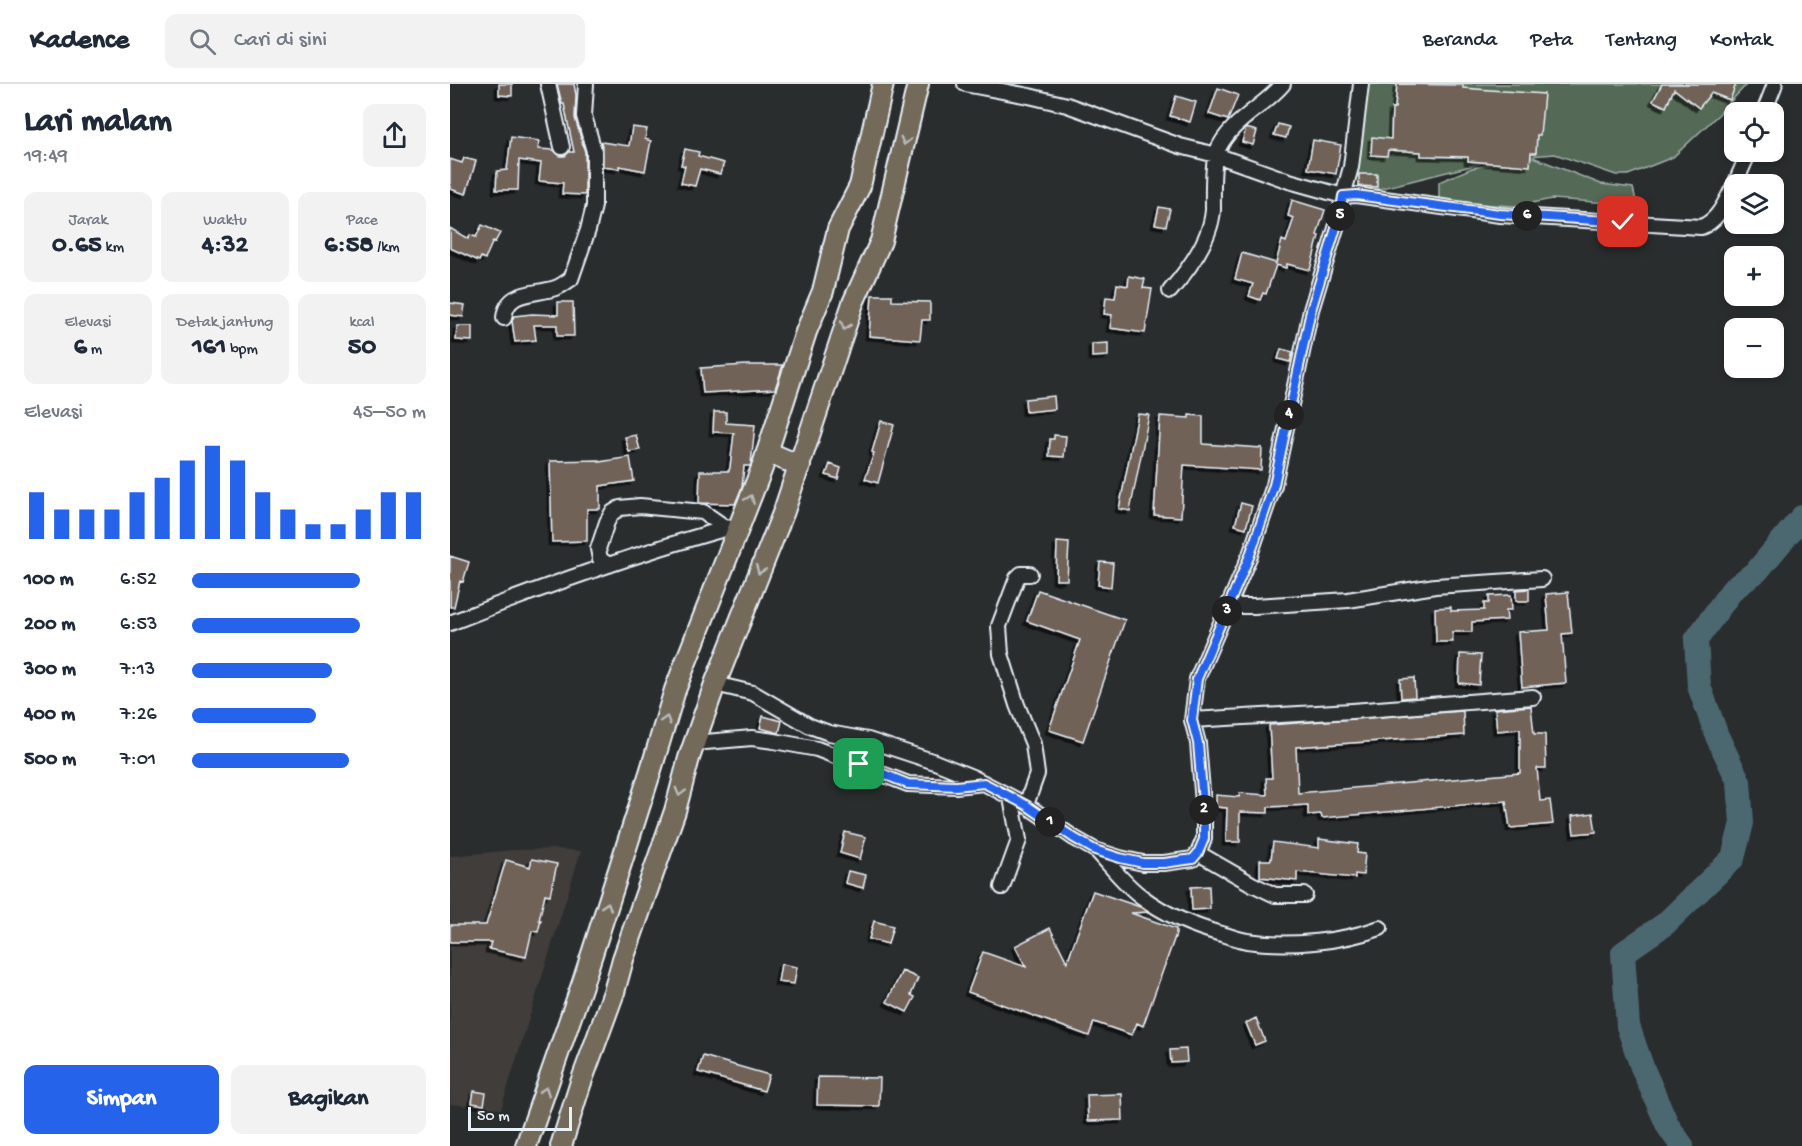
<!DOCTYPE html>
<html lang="id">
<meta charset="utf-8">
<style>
:root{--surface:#fff;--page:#f2f2f3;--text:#1f2937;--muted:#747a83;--line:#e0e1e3;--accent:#2563eb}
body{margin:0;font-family:"Gochi Hand",sans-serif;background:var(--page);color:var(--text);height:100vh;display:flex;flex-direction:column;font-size:22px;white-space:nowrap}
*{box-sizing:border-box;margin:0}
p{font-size:20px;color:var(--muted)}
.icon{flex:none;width:33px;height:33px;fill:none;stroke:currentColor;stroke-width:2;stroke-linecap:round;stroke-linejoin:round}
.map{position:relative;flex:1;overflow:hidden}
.sheet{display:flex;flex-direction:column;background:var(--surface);width:450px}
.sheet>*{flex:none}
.fabs{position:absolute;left:1274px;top:18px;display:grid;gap:12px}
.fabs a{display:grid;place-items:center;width:60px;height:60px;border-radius:12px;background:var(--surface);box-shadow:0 3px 9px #0003;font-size:30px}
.scale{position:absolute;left:18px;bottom:15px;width:104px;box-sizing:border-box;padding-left:6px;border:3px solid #e8f1f8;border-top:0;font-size:16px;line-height:21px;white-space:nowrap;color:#e8f1f8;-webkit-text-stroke:4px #2a2d2e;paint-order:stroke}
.pin{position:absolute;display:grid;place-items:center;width:51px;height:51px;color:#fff;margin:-26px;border-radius:12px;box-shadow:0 3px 9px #0006}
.km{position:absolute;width:30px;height:30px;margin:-15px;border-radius:50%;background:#222;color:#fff;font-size:16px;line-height:30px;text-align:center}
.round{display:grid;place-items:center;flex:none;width:63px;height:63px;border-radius:12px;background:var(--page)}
.head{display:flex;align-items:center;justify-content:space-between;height:102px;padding:0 24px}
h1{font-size:33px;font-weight:700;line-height:45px}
.stats{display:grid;grid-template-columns:repeat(3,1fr);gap:9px;height:102px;padding:6px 24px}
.stats div{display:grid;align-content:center;border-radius:12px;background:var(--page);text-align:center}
.stats b{font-size:26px;font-weight:700}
.stats small{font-size:16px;font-weight:400}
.stats p{font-size:16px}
.chart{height:168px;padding:12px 24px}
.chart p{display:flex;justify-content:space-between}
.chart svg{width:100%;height:108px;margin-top:6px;stroke:var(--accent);stroke-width:6}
.cta{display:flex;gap:12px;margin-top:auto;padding:12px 24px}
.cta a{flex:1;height:69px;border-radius:12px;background:var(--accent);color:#fff;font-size:24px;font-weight:700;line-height:69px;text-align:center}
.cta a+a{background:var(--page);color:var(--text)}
ul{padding:0 24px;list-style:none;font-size:20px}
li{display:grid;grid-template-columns:96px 72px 1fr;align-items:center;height:45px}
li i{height:15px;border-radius:8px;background:var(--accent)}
header{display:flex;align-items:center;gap:36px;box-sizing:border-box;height:84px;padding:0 30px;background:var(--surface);border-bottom:2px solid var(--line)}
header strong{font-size:28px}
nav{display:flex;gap:33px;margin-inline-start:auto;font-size:21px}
.search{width:420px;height:54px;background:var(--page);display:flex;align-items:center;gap:15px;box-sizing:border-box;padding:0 21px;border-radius:12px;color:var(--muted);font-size:22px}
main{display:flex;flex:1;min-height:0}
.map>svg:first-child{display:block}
.built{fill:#3f3d3b}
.green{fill:#556b57;stroke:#9eaea8;stroke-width:1.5}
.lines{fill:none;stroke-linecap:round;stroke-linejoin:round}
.river{stroke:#4b686f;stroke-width:24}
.building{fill:#716258;stroke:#e8f1f8;stroke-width:1.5;filter:url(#shadow)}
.minor-casing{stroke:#e8f1f8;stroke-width:18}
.highway-casing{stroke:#e8f1f8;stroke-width:24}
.minor{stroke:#2a2d2e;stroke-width:14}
.highway{stroke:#736b5a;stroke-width:20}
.oneway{stroke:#b9bbb9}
.route-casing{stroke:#fff;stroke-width:12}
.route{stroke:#2563eb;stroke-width:8}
</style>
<header>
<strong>Kadence</strong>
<div class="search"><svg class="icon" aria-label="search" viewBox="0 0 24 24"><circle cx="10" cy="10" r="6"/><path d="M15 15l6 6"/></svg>Cari di sini</div>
<nav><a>Beranda</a><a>Peta</a><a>Tentang</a><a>Kontak</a></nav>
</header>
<main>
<section class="sheet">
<div class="head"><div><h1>Lari malam</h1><p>19:49</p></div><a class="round"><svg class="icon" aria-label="share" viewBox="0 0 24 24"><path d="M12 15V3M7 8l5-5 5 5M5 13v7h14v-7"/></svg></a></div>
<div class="stats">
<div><p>Jarak</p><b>0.65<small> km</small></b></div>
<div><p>Waktu</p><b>4:32</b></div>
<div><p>Pace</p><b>6:58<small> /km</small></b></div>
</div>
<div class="stats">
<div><p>Elevasi</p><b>6<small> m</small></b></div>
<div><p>Detak jantung</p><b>161<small> bpm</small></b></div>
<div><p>kcal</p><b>50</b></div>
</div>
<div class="chart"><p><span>Elevasi</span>45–50 m</p>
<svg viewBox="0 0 160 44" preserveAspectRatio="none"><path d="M5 44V25M15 44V32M25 44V32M35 44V32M45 44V25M55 44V19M65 44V12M75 44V6M85 44V12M95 44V25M105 44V32M115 44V38M125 44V38M135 44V32M145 44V25M155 44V25"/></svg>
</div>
<ul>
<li><b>100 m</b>6:52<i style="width:72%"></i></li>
<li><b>200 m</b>6:53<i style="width:72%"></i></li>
<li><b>300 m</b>7:13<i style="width:60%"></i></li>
<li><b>400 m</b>7:26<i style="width:53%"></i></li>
<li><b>500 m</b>7:01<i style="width:67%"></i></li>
</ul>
<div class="cta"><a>Simpan</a><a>Bagikan</a></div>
</section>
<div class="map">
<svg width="1352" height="1062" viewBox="0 0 1352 1062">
<defs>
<filter id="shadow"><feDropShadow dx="-3.5" dy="3.5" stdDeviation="0" flood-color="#0009"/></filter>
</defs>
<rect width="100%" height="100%" fill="#2a2d2e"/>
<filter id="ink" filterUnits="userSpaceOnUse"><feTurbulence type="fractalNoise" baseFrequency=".0167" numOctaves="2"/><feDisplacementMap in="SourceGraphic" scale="12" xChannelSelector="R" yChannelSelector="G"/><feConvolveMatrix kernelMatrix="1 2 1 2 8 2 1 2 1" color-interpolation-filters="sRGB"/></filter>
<g filter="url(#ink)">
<path class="built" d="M105,765L131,767L51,1025L0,1020V772L64,766Z"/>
<path class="green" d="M914,0H1297L1269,30L1223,73L1178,91H1166L1105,70L1080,72L1151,100L1183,104L1187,121L1102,115L1066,122L989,118V98L1022,84L1075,73L1061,72L909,110L897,108Z"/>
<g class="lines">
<path class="river" d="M1232,1062L1218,1042L1192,983L1178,942L1173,869L1215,840L1283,774L1292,739L1289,698L1267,652L1249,602L1246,556L1282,506L1307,487L1352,433"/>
</g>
<path class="building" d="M49,0H62V12L49,11Z
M107,0H124L126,11L125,34L135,68V111L112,110L113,99L89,97L91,79L69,76L68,106H46L47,87L57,86L61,53L89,57L88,65L104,66L110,72H115L119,68H124L114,20H112Z
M947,0L1013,1V4L1094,10L1090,51H1087L1086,69H1081L1080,82L1018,77V73L971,72V68L938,66L937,72L921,71L922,53L941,55L942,24H945Z
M1212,0H1286L1280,16L1261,9L1249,24L1224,5L1216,23L1203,17Z
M768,4L788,11L778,36L759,30Z
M726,12L746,18L740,38L720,32Z
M828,40L839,43L836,54L824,51Z
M182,43L197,45L195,55L201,57L195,87L169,82V85L153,83V67L151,58L179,62Z
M796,44L807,47L803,61L792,58Z
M863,56L891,61L886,90L858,85Z
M235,65L249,68L248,72L274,79L270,90L250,85L245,102L231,99L235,82L231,81Z
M14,74L26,77L16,110L0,105V75L12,79Z
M909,90H927V103L909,102Z
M842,116L875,126L867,151L869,152L860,186L837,180L836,184L826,181L816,210L813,209L810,216L799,212L803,200L785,195L792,169L826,179L832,156L836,158L844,134L838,132Z
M709,123L720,125L716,142L705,140Z
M32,141L50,149L45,158L43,157L35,175L31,173L29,177L0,164V144L18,155L20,151L26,153Z
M679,192L695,195L693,204L702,205L695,249L660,244L662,231L654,230L656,213L665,214L667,200L678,202Z
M422,211H442V217L480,218V236H472L470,256L419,252Z
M108,218H123L124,252H107V241H84L86,256L65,258L62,237L64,232L82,230L108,231Z
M0,219L15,221L13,233L0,231Z
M7,242H22V257L6,256Z
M658,259V272L642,273V260Z
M831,265L843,268L840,278L828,275Z
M296,281H333L325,305L253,309L251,284Z
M604,312L605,325L576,328L575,315Z
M264,328H276V339L305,341L301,380L300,382H294L292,403L285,420L249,419L250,387H279L280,383L284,349L263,348Z
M688,330L699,331L680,427L669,425Z
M739,331L753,332V360L812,364L811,386L734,381L731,433L704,431L710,332L739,334Z
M431,337L444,341L428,399L415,395L424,369L422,368Z
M186,351L190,366L179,368L175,353Z
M604,351L616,352L614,373L599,372L600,355H604Z
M180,373L184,397L150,402V425H137V457L102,458L100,377L149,376V378Z
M380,380L391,384L388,395L376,391Z
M791,419L802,422L796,444L785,441Z
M607,458L619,459L617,496H606Z
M0,472L19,478L13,498L10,497L4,523H0Z
M650,478L663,479L661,503L648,501Z
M1079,505V517H1066V506Z
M588,506L675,536L633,657L599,646L630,556L577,537Z
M1118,508L1122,549L1112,550L1116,599L1072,603L1068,548L1099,546L1096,510Z
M1061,511L1062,526H1056L1057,536L1022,538V548H1002L1003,558H986L985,524L1001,523V527L1034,526V519H1039V512Z
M1010,570L1031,571L1029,601L1009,599Z
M964,594L965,613L951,614L950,595Z
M1081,622L1084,650H1095L1096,684H1087L1090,717L1100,716L1103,740L1060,744L1056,717L872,734L871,730L858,731V721L818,723V729L790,728V758H776L777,724L766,723V711L789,713L790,709L817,711L816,694H822L819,641L1013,627L1014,651L846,663L848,709L1070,689V645L1047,647L1045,625Z
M313,632L332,637L329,649L310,644Z
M1143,729L1146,748L1124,750L1122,732Z
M395,748L416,753L410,775L390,769Z
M869,755L908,760L907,769L915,770L913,791L905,790V794L847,788V797L810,793V776H821L823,758L869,764Z
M82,775L107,780L100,811L95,810L89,836H91L88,848L82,847L76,873L39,865L41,858H0V841H36L56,776L80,783Z
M398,787L416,791L413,804L395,799Z
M759,802L760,825L742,826L741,803Z
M643,807L693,824L698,828L681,829L726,845V850L693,942L687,939L682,951L644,938L639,952L518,908L533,868L576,883L565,862L600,844L617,878Z
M424,837L443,842L438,860L419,855Z
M331,880L347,883L344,900L328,898Z
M452,887L468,894L461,911L465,913L457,928L437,918Z
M806,934L815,957L805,961L796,939Z
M736,965L737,978L721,979L720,966Z
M253,972L319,991L314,1007L248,988Z
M368,993L430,994L429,1022L367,1021Z
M24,1007L36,1009L34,1021L22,1019Z
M672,1010L673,1036L638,1037L637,1011Z"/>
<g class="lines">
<defs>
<path id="minor" d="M98,0L112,63
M515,0L579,12L617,21L730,62L766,71L839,97L893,112L906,111L1050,131L1251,143C1269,136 1275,118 1284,102
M1314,28L1325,0
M1285,100L1299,68
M720,207C739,185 761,155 763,126C763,110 762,83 766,70C778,38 813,24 833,0
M54,234C57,204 87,212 108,203C113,201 117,197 121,195L138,146L144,122V67L134,32L136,0
M159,481L150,475L148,465L157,438L162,429L170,424L190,422L253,428L276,444
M779,522H804L898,516L985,502L1092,495
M0,539C95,502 191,467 289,441
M265,600L303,609L360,642L379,649L418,656L485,678L522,693L576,721L624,754L645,766L670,774L693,779H714L743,775L748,769L754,755V731L748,659L742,636L747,595L800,471L824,401L861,226L890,131L893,112L901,83L911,0
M742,636L902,627L1083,613
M244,659L302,654L324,657L367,665L458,700L506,702L534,699
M576,721L587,690L583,660L567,621L551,570L549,542L567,494L571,490H580
M647,767C661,782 675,801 692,813C717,832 745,843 775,851C782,853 790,856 797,857C837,863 892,858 930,844
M748,769L802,800L825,811H855
M552,803L569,756L561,714"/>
<path id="highway" d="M317,368L350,382
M76,1062L133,898L200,689L225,606L312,384L356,248L373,207L388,145L410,102L433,0
M111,1062L130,1001L164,908L173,875L225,727L239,674L265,600L334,427L403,219L431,157L468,0"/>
</defs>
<use href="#minor" class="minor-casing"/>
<use href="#highway" class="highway-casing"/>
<use href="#minor" class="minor"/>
<use href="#highway" class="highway"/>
</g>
<defs><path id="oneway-chevron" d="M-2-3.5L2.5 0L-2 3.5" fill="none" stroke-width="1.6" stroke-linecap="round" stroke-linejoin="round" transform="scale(1.5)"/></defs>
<g class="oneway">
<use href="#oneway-chevron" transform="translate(455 57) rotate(104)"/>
<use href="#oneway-chevron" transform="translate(395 242) rotate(109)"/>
<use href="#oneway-chevron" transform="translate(300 415) rotate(-68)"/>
<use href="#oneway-chevron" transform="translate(310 486) rotate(112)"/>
<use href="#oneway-chevron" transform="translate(216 636) rotate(-73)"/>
<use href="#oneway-chevron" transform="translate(230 708) rotate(105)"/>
<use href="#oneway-chevron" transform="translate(157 822) rotate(-72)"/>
<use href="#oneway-chevron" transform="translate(95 1007) rotate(-70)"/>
</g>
</g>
<g class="lines" filter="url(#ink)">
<defs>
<path id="route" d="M409,680L458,700L506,702L534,699L576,721L624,754L645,766L670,774L693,779H714L743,775L748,769L754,755V731L748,659L742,636L747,595L800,471L824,401L861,226L890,131L893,112L906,111L1050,130L1173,138"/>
</defs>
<use href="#route" class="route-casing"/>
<use href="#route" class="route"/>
</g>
</svg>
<div class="fabs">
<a><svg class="icon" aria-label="locate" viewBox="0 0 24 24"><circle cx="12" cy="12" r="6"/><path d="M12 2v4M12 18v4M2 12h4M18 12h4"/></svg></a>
<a><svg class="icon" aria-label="layers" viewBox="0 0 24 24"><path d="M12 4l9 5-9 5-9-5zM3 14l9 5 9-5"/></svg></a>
<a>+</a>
<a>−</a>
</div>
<div class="scale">50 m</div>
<div class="pin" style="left:409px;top:680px;background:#1e9e55"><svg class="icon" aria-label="arrive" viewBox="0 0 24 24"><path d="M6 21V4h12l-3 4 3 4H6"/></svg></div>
<div class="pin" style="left:1173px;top:138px;background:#d93025"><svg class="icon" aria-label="check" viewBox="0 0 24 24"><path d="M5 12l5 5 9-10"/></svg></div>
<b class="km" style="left:600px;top:738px">1</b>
<b class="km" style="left:754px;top:726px">2</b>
<b class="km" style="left:777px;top:527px">3</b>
<b class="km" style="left:839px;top:331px">4</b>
<b class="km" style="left:890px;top:132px">5</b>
<b class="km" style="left:1077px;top:132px">6</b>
</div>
</main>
